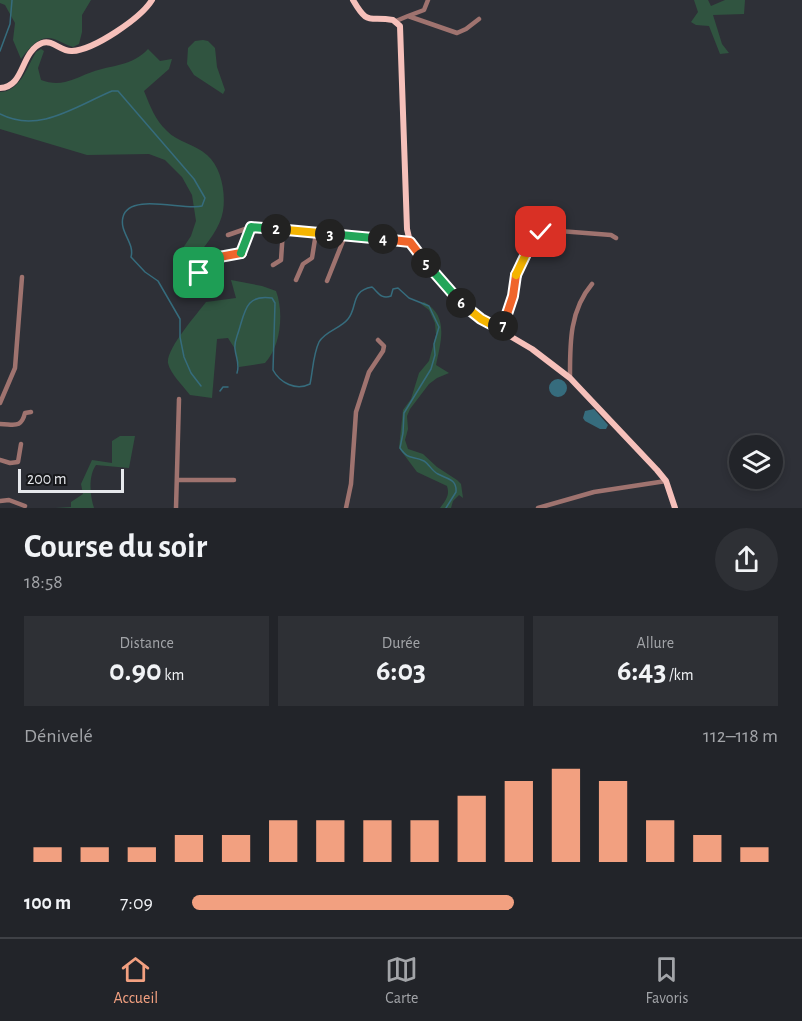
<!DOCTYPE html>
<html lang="fr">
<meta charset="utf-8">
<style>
:root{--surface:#222429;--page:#2e3035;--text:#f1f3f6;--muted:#a2a4a8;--line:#3f4146;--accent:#f2a080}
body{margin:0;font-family:"Alegreya Sans",sans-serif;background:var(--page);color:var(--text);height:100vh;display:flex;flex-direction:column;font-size:22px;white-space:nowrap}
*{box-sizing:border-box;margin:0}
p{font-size:20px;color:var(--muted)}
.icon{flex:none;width:33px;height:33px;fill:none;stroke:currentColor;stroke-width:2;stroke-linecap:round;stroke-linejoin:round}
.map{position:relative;height:508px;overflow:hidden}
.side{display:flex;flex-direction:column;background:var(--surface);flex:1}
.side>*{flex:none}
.buttons{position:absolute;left:729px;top:435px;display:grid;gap:12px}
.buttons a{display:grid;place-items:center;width:54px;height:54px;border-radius:50%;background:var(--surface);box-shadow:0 3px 9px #0003,0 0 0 2px var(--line);font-size:30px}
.scale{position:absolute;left:18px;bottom:15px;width:106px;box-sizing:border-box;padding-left:6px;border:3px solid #e6e8ec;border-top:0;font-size:16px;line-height:21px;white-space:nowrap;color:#e6e8ec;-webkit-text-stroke:4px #17181b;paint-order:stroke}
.pin{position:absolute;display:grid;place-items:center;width:51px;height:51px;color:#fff;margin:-26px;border-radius:12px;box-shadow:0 3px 9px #0006}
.km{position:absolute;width:30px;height:30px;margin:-15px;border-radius:50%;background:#222;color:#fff;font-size:16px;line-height:30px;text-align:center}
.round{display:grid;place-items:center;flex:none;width:63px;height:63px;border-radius:32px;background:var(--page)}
.head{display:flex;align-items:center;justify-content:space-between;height:102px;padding:0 24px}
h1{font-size:33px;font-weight:600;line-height:45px}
.stats{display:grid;grid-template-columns:repeat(3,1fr);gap:9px;height:102px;padding:6px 24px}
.stats div{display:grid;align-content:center;border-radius:0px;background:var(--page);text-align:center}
.stats b{font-size:30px;font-weight:600}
.stats small{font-size:16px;font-weight:400}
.stats p{font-size:16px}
.chart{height:168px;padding:12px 24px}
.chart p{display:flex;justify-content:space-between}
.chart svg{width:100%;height:108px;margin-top:6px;stroke:var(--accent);stroke-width:6}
ul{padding:0 24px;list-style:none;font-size:20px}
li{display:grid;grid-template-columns:96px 72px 1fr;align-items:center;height:45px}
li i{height:15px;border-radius:8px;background:var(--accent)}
.dock{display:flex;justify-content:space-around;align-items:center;height:84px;border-top:2px solid var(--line);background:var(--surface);font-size:16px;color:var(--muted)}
.dock a{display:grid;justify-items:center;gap:3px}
.dock .current{color:var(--accent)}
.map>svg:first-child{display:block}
.green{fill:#305440}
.water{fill:#366c7d}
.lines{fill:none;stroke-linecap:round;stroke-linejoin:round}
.stream{stroke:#366c7d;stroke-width:1.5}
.minor{stroke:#9f736f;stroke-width:4.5}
.major{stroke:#f6c0ba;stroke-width:6}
.split-1-casing{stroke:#fff;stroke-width:12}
.split-2-casing{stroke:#fff;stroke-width:12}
.split-3-casing{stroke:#fff;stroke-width:12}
.split-4-casing{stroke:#fff;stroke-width:12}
.split-5-casing{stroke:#fff;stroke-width:12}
.split-6-casing{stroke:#fff;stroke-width:12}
.split-7-casing{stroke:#fff;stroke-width:12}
.split-8-casing{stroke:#fff;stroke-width:12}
.split-9-casing{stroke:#fff;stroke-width:12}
.split-1{stroke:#f0652b;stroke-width:8}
.split-2{stroke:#22a559;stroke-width:8}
.split-3{stroke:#f5b400;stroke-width:8}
.split-4{stroke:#22a559;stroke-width:8}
.split-5{stroke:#f0652b;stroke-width:8}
.split-6{stroke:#22a559;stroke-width:8}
.split-7{stroke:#f5b400;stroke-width:8}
.split-8{stroke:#f0652b;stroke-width:8}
.split-9{stroke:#f5b400;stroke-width:8}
</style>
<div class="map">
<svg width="802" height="508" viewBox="0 0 802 508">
<rect width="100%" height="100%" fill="#2e3037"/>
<path class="green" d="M0,0H91L82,15V32L79,44L73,47C66,45 60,41 54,39C39,34 29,49 21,59L13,40L15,23L5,5L0,3Z
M694,0H708L711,6L725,0H745L744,14L713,15L722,44L729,53L720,54L709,26L696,25L691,22L698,12Z
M203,40L208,41L215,48L217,67L225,90L223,94L194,75L187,64L188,48L195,41Z
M41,49L44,51L38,68L41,80C49,83 57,84 65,82C74,80 83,75 92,72C111,65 133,66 148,49L160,61L172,59L169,69L144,91C150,106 155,120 167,131C177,142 195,144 207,155C221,167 226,192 223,211C220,228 208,242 198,255L191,256L184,253L183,248L191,236L196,221L192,195L182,177L165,160L149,154L87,155L0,129V92C20,92 27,67 36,52Z
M231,280L262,286L276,291C284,312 281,346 265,363L239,367L235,349L228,338L217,339L212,398L190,395C183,386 170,373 168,363C166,349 197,314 206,302L236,298Z
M424,302C449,316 441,341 436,365L449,373L437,378L429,384L410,409L407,416L408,429L405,440L408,449L423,454L437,467L457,480L461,484L463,498L459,495L453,501L451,508H440C446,500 450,495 447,486L417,472L399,448L403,410L411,399L419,373L429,361L436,335L435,323L429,310L421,304Z
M120,436H135L129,468L96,465C88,476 90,496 94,508H55L71,507V502L83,494L81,484L92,460L112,463V441Z"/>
<path class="water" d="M549 388a9 9 0 1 1 18 0a9 9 0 1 1-18 0Z
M594,409L608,425L606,429H600L585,421L583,418L585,411Z"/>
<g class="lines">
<path class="stream" d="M0,51L10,24L12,0
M0,114C39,134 76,106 112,91H118L194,179L205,198L202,206C185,211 129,192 123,217C119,232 135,243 131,257L145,272L158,281L180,319V337L184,357L191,373L201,386
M237,373C240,364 236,358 235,349C234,342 237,337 239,330C245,311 246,294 272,298L275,303L273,370C280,383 296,391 310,384C313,370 313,355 319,342C325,331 340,329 348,319C358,307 350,291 372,287C378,292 381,300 391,296L393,289L398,288L409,298L429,306L439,327L434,344L435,355L431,369L404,413L403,433L400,448C409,461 412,455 424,461C429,464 432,471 438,474C447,479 457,479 456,492L446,508
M220,391L223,387H228"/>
<path class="minor" d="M408,16L424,10L428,0
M396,21L408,16L457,33L466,29L479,19
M228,235L251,227L410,242
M273,265L281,260L283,230
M296,280L303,264L312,258L316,233
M327,281L345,236
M203,293L199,277L200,262L206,259L240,254L251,227
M502,330C516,298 513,261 537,233L547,230L611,235L616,238
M570,378C570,345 569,311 592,284
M0,403L15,368L22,277
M0,424C14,424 21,429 25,413L31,412
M0,460L10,463L18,462L21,444
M178,480H234
M0,501L9,500L25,506
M176,508L179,399
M346,508L351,484L356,412L369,372L383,351L384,346L378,340
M538,508L594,492L666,481"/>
<path class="major" d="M353,0C368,26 368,16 393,20L400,26L407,229L410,242L441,282L466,308L481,319L532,349L570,378L657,470L666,481L675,508
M0,88C25,87 20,52 42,43C53,39 61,52 72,51C94,50 141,18 152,0"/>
</g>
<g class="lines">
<defs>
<path id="split-1" d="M199,273V264L203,260L241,253"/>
<path id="split-2" d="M241,253L251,227L276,229"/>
<path id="split-3" d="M276,229L330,234"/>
<path id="split-4" d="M330,234L383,239"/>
<path id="split-5" d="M383,239L410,242L426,263"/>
<path id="split-6" d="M426,263L461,303"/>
<path id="split-7" d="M461,303L481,319L502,330L503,326"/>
<path id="split-8" d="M503,326L513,296L516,275"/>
<path id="split-9" d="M516,275L535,235L541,232"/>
</defs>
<use href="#split-1" class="split-1-casing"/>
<use href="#split-2" class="split-2-casing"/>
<use href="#split-3" class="split-3-casing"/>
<use href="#split-4" class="split-4-casing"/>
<use href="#split-5" class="split-5-casing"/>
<use href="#split-6" class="split-6-casing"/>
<use href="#split-7" class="split-7-casing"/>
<use href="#split-8" class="split-8-casing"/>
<use href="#split-9" class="split-9-casing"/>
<use href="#split-1" class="split-1"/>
<use href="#split-2" class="split-2"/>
<use href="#split-3" class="split-3"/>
<use href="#split-4" class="split-4"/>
<use href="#split-5" class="split-5"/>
<use href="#split-6" class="split-6"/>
<use href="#split-7" class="split-7"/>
<use href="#split-8" class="split-8"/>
<use href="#split-9" class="split-9"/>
</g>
</svg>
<div class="buttons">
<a><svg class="icon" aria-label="layers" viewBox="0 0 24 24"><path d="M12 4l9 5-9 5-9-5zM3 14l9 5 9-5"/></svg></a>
</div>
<div class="scale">200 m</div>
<div class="pin" style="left:199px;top:273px;background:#1e9e55"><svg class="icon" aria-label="arrive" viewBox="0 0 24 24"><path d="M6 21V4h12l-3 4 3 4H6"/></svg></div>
<div class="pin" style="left:541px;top:232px;background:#d93025"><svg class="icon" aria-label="check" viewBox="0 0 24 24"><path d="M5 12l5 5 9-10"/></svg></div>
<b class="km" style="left:276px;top:229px">2</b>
<b class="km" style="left:330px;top:234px">3</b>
<b class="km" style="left:383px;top:239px">4</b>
<b class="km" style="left:426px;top:263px">5</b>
<b class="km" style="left:461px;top:303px">6</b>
<b class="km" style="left:503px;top:326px">7</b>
</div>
<section class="side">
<div class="head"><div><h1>Course du soir</h1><p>18:58</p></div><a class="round"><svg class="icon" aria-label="share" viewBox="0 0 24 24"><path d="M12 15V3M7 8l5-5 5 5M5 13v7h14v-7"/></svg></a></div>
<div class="stats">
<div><p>Distance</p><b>0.90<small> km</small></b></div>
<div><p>Durée</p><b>6:03</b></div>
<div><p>Allure</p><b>6:43<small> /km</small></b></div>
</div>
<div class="chart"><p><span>Dénivelé</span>112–118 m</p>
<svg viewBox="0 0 160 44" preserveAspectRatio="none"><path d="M5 44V38M15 44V38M25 44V38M35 44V33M45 44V33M55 44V27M65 44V27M75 44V27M85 44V27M95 44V17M105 44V11M115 44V6M125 44V11M135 44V27M145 44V33M155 44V38"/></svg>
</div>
<ul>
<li><b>100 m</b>7:09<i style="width:55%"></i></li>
</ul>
</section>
<nav class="dock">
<a class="current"><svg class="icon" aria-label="home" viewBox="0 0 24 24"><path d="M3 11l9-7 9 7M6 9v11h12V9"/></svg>Accueil</a>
<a><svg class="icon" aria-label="map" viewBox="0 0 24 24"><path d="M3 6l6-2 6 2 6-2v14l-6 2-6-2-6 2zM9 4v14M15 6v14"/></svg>Carte</a>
<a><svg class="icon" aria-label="saved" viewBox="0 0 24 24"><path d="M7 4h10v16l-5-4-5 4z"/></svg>Favoris</a>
</nav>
